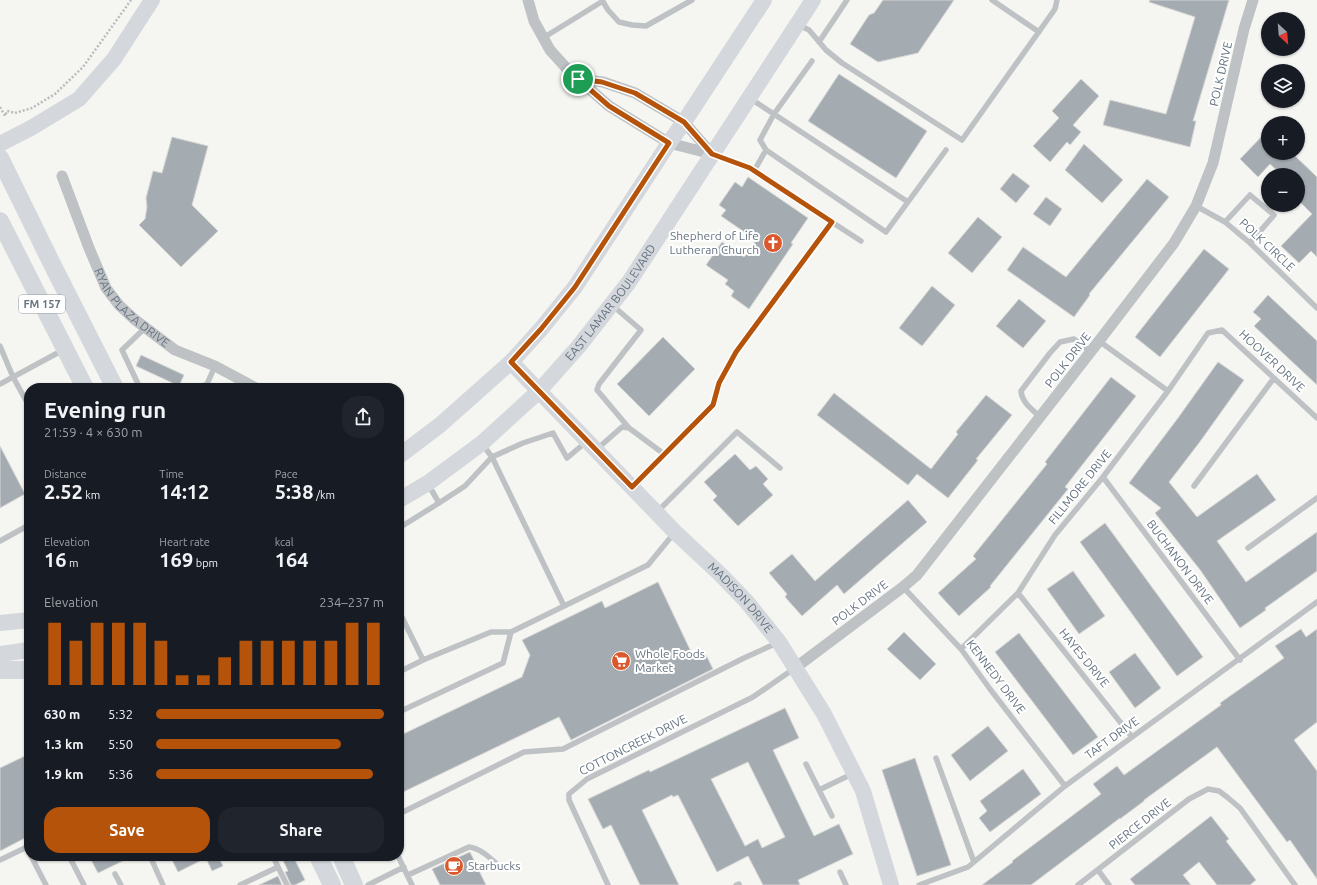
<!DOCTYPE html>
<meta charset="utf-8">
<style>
:root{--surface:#171b24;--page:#20242c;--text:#f1f3f6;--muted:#9ea1a6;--accent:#b45309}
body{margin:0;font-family:Ubuntu,sans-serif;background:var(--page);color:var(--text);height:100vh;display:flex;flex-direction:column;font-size:15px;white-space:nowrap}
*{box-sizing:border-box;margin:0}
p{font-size:13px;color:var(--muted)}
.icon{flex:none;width:22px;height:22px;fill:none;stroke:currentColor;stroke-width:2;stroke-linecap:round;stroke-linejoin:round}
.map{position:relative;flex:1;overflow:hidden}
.side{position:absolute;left:24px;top:383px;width:380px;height:478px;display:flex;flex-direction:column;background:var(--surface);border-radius:16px;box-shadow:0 1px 3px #0004}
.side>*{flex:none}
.needle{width:26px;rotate:154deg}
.buttons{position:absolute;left:1261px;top:12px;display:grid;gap:8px}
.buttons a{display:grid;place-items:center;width:44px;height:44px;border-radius:50%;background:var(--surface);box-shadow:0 1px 3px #0004;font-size:20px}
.pin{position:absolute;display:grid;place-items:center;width:34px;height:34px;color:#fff;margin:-17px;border:2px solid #fff;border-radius:50%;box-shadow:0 1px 4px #0007}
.round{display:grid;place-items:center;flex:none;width:42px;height:42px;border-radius:16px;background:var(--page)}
.overview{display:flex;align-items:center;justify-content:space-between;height:68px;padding:0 20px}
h1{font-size:22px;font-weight:700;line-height:30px}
.stats{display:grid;grid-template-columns:repeat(3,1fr);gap:6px;height:68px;padding:4px 20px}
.stats div{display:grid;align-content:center}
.stats b{font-size:20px;font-weight:700}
.stats small{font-size:11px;font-weight:400}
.stats p{font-size:11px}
.chart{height:112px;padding:8px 20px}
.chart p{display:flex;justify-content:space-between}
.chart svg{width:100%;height:72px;margin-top:4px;stroke:var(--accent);stroke-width:6}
.button{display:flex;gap:8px;margin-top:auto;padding:8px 20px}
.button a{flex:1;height:46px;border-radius:16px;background:var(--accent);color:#fff;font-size:16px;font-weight:700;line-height:46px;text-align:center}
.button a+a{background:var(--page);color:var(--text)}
ul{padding:0 20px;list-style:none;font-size:13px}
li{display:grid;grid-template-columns:64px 48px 1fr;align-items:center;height:30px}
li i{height:10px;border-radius:5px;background:var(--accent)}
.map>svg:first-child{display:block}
.building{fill:#a4acb2;stroke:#d6d6d4;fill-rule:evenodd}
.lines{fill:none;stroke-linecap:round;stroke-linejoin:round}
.path{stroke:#b8bbbd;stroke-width:2.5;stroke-dasharray:2 2;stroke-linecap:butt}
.lane{stroke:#bec2c5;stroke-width:5.5}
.street{stroke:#bec2c5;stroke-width:11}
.secondary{stroke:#d4d8dc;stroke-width:16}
.primary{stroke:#d4d8dc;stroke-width:18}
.route-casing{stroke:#fff;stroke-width:8}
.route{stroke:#b45309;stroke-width:5}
.labels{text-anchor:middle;stroke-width:4;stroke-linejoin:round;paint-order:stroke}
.shield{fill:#fff;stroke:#939ea7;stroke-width:1}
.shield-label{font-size:11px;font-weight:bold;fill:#657481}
.street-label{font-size:12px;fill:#657481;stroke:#fff}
.poi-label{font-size:12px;fill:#657481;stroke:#fff;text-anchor:start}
</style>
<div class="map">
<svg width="1317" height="885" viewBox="0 0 1317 885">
<rect width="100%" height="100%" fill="#f5f5f1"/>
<path class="building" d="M883,0H954L918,53L878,62L850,44L869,15L874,13Z
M1150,0H1229L1193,121H1196L1190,147L1103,125L1110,100L1166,114L1195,17L1149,2Z
M839,74L927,131L896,178L808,121Z
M1081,79L1099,96L1073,125L1081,132L1070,145L1067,142L1050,162L1033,146L1059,118L1052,111Z
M1268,130V153H1292L1317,177V257L1311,251L1299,263L1281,246L1312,214L1298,200V175H1282L1270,164L1258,177L1240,159Z
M172,137L208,146L192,205L218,231L181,267L139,225L145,219L147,207L146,198L153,171L162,173Z
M1084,144L1123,180L1102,203L1065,170Z
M1013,173L1030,186L1016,203L1000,189Z
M748,177L808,218L791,243L793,244L749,309L731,296L734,291L725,284L728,280L706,265L722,242L744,257L756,240L721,216L726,210L719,205L735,182L742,187Z
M1147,179L1169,197L1089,294L1090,295L1074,317L1007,270L1023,247L1066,277Z
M1046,197L1062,209L1050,226L1033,214Z
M978,217L1002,237L972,273L948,253Z
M1204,249L1229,269L1160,357L1135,337Z
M932,286L955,305L922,346L899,328Z
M1268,295L1317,341V385L1254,326L1261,319L1253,312Z
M1019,299L1046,321L1023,348L996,326Z
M663,337L695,369L649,416L617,384Z
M141,355L184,375L179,386L136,366Z
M1218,362L1244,380L1199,443L1169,482L1197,517L1257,474L1276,500L1217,541L1246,582L1317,532V571L1265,608L1266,610L1240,628L1201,571L1155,513L1161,508L1129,483L1178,418Z
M1111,377L1136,396L1065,487L1068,489L990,586L991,587L959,616L938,593L976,559L973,556L1047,464L1045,462Z
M834,393L931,469L958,434L956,432L986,395L1012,415L976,459L978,460L948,498L917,474L908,485L817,415Z
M0,446L25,494L0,508Z
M735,454L750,470L756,466L768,479L763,484L773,495L738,526L713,500L717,496L704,482Z
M908,500L927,522L844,594L837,585L802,616L785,597L787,594L769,573L792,554L815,581Z
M1105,523L1203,657L1177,676L1080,542Z
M1073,571L1105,616L1079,634L1047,589Z
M658,582L693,656L704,651L713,669L571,740L559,717L399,794V736L522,677L530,655L522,640L602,601L605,608Z
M1301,629L1306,637L1317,629V722L1294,740L1317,771V879L1290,840L1287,842L1217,747L1144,800V801L1120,819V818L1031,885H982L1013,862L1012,861L1101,794L1093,784L1117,766L1124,775L1221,705L1220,703L1284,658L1275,646Z
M904,632L936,664L920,680L887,649Z
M1019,633L1098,737L1073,755L995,652Z
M1135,653L1161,688L1135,708L1109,672Z
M785,708L799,738L773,750L814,836L839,824L853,854L798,880L800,885H763L748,856L717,872L678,795L673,797L672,795L642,810L679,885H640L611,825L603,829L588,799L649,770L650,772ZM748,762L785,837L762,848L758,839L745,846L711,779Z
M988,726L1008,751L970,781L951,755Z
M29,754V836L0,851V768Z
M915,758L951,865L917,876L882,770Z
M1023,769L1041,794L990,832L979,818L987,811L980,801Z
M1211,816L1229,839L1226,841L1256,880L1250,885H1217L1199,862L1183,875L1191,885H1135L1130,879Z
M470,852L486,885H440L432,869Z
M89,856H133L98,873Z
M170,856H218L223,866L212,871L206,858L178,872Z
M281,856H293L305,880L295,885H291L285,872L288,871Z
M278,876L282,885H259Z"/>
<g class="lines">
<path class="path" d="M0,107L5,116L7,111L15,113L32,108L55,94L83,67L131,0"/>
<path class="lane" d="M602,0L608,10L619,22L632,25L646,26L692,0
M992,0L1039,32
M799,25L809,30L826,50L842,63L962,140L1055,9L1057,0
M543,38L603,1
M819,42L847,0
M812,61L774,114L760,140L766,150L886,232L946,150
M751,99L908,202
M714,155L750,169L861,241
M754,171L766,150
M1196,206L1225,222L1250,243L1317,308
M1225,222L1250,195L1274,215L1250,243
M612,305L641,330L599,384L597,390L629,428
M1099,341L1168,391
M0,346L13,377L29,406
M0,384L63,350
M140,388L122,350L145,328
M198,388L207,384L215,366
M1040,417C1032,409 1022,403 1021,391L1050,353L1060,342L1074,339L1091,352
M482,444L492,457L564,606
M597,449L622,427L629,428L664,454
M1103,477L1240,660
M428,484L439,503L465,486L492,457L523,443L553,433L567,458L586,442
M633,486L713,405L719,383L736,352L832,222
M1194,486L1274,378
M657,512L737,432L780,468
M399,528L439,503
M0,541L29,525
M1248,548L1317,498
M903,587L961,649L990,689L1065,786
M1018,593L1132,737
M399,611L423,660
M961,649L1018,593L1055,535L1103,477L1168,391L1208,333L1222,330L1317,418
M399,672L423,660L491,632H511
M399,712L503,663L511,632L648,565L675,532
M936,758L974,862
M806,764L819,790
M399,814L524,752L563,749L744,658L777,643
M832,816L819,790L852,774
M31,856L46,885
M69,856L84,885
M150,856L163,885
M273,856L278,867
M398,856L412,885
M0,860L29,846
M1098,870L1109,885
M840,872L846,885
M115,874L121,885
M408,875L469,847C481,848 492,860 501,868
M240,885L278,867L287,885
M368,885L404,867
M608,885L569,800V794L587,779L753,697L795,668
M736,885L739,884V885
M919,885L968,867L1065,786L1317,602
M1078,885L1189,799L1208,789L1219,791L1227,797L1240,808L1295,885"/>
<g class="street">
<path d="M528,0L534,21L550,50L569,71L609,106L669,143L712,154"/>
<path d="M577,79L603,82L635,93L684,122L712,154"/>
<path id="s1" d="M62,176L89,248L106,288L119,305L134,319L175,350L215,366L256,388"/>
<path d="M795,668L903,587L917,575L1099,341L1174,243L1196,206L1213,163L1244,29L1253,0"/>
</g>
<g class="secondary">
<path d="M0,144L31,128L79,99L114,59L152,0"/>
<path id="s2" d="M511,362L675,532L721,575L747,602L779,642L824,714L863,791L891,885"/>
<path d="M399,456L440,425L511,362L541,329L575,287L669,143L684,122L764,0"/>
<path id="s3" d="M399,500L428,483L482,443L539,391L579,346L629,282L813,0"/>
<path d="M0,623L29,620"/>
<path d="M0,654L29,650"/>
</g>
<path class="primary" d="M0,158L53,266L115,388
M0,221L85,388
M0,670H29
M318,856L332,885
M341,856L354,885"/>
</g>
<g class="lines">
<defs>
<path id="route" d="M578,79L602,82L635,93L684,122L712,154L750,168L832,222L736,352L719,383L713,405L632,487L511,362L541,329L575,287L669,143L609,106Z"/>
</defs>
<use href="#route" class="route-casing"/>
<use href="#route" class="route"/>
</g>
<defs>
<symbol id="church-disc" viewBox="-11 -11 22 22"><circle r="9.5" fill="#da582c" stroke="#fff"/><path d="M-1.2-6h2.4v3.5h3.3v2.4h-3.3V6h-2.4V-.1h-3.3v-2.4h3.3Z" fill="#fff"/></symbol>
<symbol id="supermarket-disc" viewBox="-11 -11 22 22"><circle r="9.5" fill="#da582c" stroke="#fff"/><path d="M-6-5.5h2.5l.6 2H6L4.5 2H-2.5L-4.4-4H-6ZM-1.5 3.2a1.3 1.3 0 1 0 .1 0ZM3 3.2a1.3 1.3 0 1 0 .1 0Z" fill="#fff"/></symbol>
<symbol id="cafe-disc" viewBox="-11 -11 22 22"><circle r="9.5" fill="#da582c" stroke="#fff"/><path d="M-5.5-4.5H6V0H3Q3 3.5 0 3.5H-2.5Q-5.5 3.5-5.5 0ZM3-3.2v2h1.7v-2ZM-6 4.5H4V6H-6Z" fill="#fff"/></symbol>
</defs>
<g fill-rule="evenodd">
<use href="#church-disc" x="762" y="232" width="22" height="22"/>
<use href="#supermarket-disc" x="610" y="650" width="22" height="22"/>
<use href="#cafe-disc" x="443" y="855" width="22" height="22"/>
</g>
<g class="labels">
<rect class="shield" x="19" y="295" width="46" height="18" rx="3"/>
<g class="shield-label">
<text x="42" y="308">FM 157</text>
</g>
<g class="street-label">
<text transform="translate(1221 74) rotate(-77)" y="4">POLK DRIVE</text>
<text transform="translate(1267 245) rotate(43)" y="4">POLK CIRCLE</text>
<text dy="4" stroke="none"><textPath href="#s3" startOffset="292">EAST LAMAR BOULEVARD</textPath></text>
<text dy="4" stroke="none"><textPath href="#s1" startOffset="152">RYAN PLAZA DRIVE</textPath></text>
<text transform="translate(1068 360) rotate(-52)" y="4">POLK DRIVE</text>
<text transform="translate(1272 361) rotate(43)" y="4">HOOVER DRIVE</text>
<text transform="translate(1080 487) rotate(-51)" y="4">FILLMORE DRIVE</text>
<text transform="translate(1180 562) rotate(53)" y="4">BUCHANON DRIVE</text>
<text dy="4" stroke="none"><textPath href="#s2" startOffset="329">MADISON DRIVE</textPath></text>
<text transform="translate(860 603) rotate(-37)" y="4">POLK DRIVE</text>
<text transform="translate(1084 658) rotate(51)" y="4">HAYES DRIVE</text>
<text transform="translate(996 677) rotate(53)" y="4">KENNEDY DRIVE</text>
<text transform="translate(1112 738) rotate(-36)" y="4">TAFT DRIVE</text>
<text transform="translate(633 745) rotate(-27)" y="4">COTTONCREEK DRIVE</text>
<text transform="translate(1140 824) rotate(-38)" y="4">PIERCE DRIVE</text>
</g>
<g class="poi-label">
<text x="759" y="240" text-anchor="end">Shepherd of Life<tspan x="759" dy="14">Lutheran Church</tspan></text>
<text x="635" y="658">Whole Foods<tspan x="635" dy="14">Market</tspan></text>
<text x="468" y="870">Starbucks</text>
</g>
</g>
</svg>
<div class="buttons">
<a><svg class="needle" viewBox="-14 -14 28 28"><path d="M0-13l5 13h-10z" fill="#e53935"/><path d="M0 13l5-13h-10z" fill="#9ea1a6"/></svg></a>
<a><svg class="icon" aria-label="layers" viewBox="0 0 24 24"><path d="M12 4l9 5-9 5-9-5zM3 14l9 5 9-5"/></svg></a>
<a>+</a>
<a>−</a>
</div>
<div class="pin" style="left:578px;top:79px;background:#1e9e55"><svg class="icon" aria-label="arrive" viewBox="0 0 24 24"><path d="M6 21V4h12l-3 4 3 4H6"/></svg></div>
<section class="side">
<div class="overview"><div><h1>Evening run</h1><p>21:59 · 4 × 630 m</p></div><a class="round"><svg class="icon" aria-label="share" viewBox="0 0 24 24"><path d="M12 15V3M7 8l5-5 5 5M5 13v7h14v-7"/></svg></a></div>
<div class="stats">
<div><p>Distance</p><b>2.52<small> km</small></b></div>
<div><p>Time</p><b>14:12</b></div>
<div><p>Pace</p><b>5:38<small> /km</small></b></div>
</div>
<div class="stats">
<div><p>Elevation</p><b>16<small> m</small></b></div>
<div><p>Heart rate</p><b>169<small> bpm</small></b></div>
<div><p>kcal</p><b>164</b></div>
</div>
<div class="chart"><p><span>Elevation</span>234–237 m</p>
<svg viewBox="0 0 160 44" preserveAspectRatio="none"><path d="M5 44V6M15 44V17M25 44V6M35 44V6M45 44V6M55 44V17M65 44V38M75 44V38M85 44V27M95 44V17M105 44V17M115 44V17M125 44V17M135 44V17M145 44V6M155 44V6"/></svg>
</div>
<ul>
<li><b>630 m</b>5:32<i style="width:100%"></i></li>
<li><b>1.3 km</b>5:50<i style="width:81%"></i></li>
<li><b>1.9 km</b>5:36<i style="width:95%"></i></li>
</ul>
<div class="button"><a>Save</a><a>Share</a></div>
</section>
</div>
